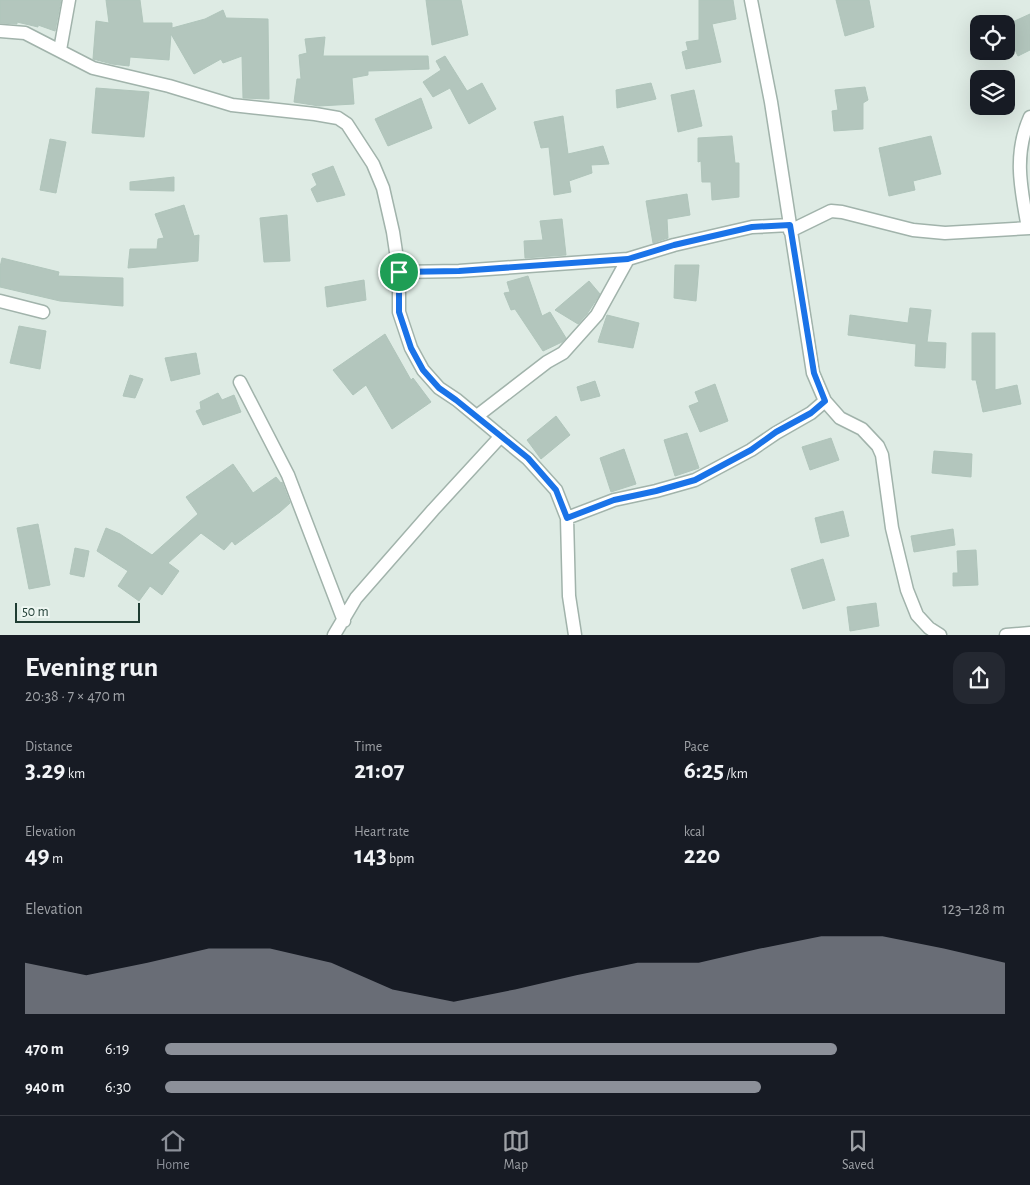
<!DOCTYPE html>
<meta charset="utf-8">
<style>
:root{--surface:#171b24;--page:#242831;--text:#f1f3f6;--muted:#9ea1a6;--line:#363941;--accent:#8c9099}
body{margin:0;font-family:"Alegreya Sans",sans-serif;background:var(--page);color:var(--text);height:100vh;display:flex;flex-direction:column;font-size:19px;white-space:nowrap}
*{box-sizing:border-box;margin:0}
p{font-size:16px;color:var(--muted)}
.icon{flex:none;width:28px;height:28px;fill:none;stroke:currentColor;stroke-width:2;stroke-linecap:round;stroke-linejoin:round}
.map{position:relative;height:635px;overflow:hidden}
.sheet{display:flex;flex-direction:column;background:var(--surface);flex:1}
.sheet>*{flex:none}
.fabs{position:absolute;left:970px;top:15px;display:grid;gap:10px}
.fabs a{display:grid;place-items:center;width:45px;height:45px;border-radius:10px;background:var(--surface);box-shadow:0 5px 20px #0002;font-size:25px}
.scale{position:absolute;left:15px;bottom:12px;width:125px;box-sizing:border-box;padding-left:5px;border:2px solid #1e3c32;border-top:0;font-size:14px;line-height:18px;white-space:nowrap;color:#1e3c32;-webkit-text-stroke:4px #eef7f2;paint-order:stroke}
.pin{position:absolute;display:grid;place-items:center;width:42px;height:42px;color:#fff;margin:-21px;border:2px solid #fff;border-radius:50%;box-shadow:0 1px 5px #0007}
.round{display:grid;place-items:center;flex:none;width:52px;height:52px;border-radius:15px;background:var(--page)}
.head{display:flex;align-items:center;justify-content:space-between;height:85px;padding:0 25px}
h1{font-size:28px;font-weight:700;line-height:38px}
.metrics{display:grid;grid-template-columns:repeat(3,1fr);gap:8px;height:85px;padding:5px 25px}
.metrics div{display:grid;align-content:center}
.metrics b{font-size:25px;font-weight:700}
.metrics small{font-size:14px;font-weight:400}
.metrics p{font-size:14px}
.chart{height:140px;padding:10px 25px}
.chart p{display:flex;justify-content:space-between}
.chart svg{width:100%;height:90px;margin-top:5px;fill:var(--accent);opacity:.7}
ul{padding:0 25px;list-style:none;font-size:16px}
li{display:grid;grid-template-columns:80px 60px 1fr;align-items:center;height:38px}
li i{height:12px;border-radius:6px;background:var(--accent)}
.tabs{display:flex;justify-content:space-around;align-items:center;height:70px;border-top:1px solid var(--line);background:var(--surface);font-size:14px;color:var(--muted)}
.tabs a{display:grid;justify-items:center;gap:2px}
.tabs .current{color:var(--accent)}
.map>svg:first-child{display:block}
.building{fill:#b3c6bd;stroke:#b0c5bb}
.lines{fill:none;stroke-linecap:round;stroke-linejoin:round}
.street-casing{stroke:#a1b3ab;stroke-width:15}
.street{stroke:#fff;stroke-width:12}
.route-casing{stroke:#fff;stroke-width:10}
.route{stroke:#1a73e8;stroke-width:6}
</style>
<div class="map">
<svg width="1030" height="635" viewBox="0 0 1030 635">
<rect width="100%" height="100%" fill="#deebe4"/>
<path class="building" d="M0,0H61L55,31L38,25V27L17,22V24L0,23Z
M106,0H140L143,23H172V28L205,19L223,10L226,18L268,19L269,99L243,98L242,56L223,63L221,59L194,74L171,34L169,60L130,57L129,66L112,64L93,59L96,21L109,23Z
M426,0H461L468,35L432,45Z
M699,0H733L736,19L712,24L721,62L686,69L682,52L688,50L686,42L699,40Z
M836,0H869L874,27L845,36Z
M1030,14V50L1018,56L1006,32V25Z
M325,37L323,56H428L429,69L368,71V75L352,78L354,104L319,106L294,102L297,79H301L299,55L307,53L305,39Z
M445,56L467,91L482,83L496,109L469,124L450,88L433,97L423,82L441,70L436,61Z
M651,83L656,99L617,108L616,90Z
M865,87L868,100L863,103V129L834,131L832,111L838,110L835,90Z
M96,88L149,92L144,137L92,133Z
M694,90L702,126L678,132L671,95Z
M421,98L432,128L388,146L375,119Z
M563,116L568,154L603,146L609,164L591,165L592,173L569,181L571,192L554,195L549,147L541,148L534,122Z
M732,136L735,163H739V197L712,200L711,182H702L701,161L698,162V138Z
M931,136L941,174L913,181L915,190L889,196L879,148Z
M50,139L66,142L56,193L40,190Z
M333,166L345,195L317,202L311,189L317,185L312,174Z
M174,177V191L130,190V182Z
M687,194L690,215L667,219L668,238L653,243L646,201Z
M184,205L194,236L199,235L198,261L128,268L130,249H157L158,239L164,238L155,214Z
M287,215L290,261L264,262L260,218Z
M562,219L566,255L525,258L524,241L543,240L540,221Z
M2,258L59,272L58,276L123,278V306L60,301L0,287V267Z
M675,265H699L696,301L674,298Z
M528,276L542,316L550,312L566,338L562,342L543,351L515,309L511,310L504,293L510,292L507,282Z
M364,280L366,300L327,307L325,287Z
M589,281L600,294L587,314L578,324L555,310Z
M910,308L931,310L927,342L946,343L945,368L915,366L916,344L848,335L850,315L908,323Z
M607,315L639,323L633,348L598,342Z
M19,326L46,331L40,369L10,363Z
M972,333H995V390L1017,385L1021,404L983,412L976,380H972Z
M385,334L411,380L413,378L431,402L392,429L366,385L353,395L333,370Z
M196,353L200,374L171,381L165,358Z
M130,375L143,379L135,398L123,396Z
M595,381L600,396L581,401L577,387Z
M715,384L728,421L700,432L689,406L699,402L695,392Z
M218,393L222,400L234,395L241,412L203,425L196,411L201,409L200,402Z
M556,416L570,435L541,459L527,440Z
M687,433L699,468L675,476L664,440Z
M831,438L839,460L810,470L802,447Z
M624,449L636,484L611,492L600,458Z
M934,451L972,454L971,477L932,473Z
M233,464L253,493L276,477L281,483L282,482L290,503L280,512L235,545L232,541L224,550L201,533L168,563L179,571L162,595L150,586L139,601L118,586L128,571L97,551L106,528L120,534L152,555L198,514L186,497Z
M843,511L849,536L821,543L815,518Z
M38,524L50,585L29,589L17,528Z
M953,529L955,545L914,552L911,536Z
M75,548L89,551L84,577L70,574Z
M976,550L978,585L953,586V573H958L957,551Z
M823,559L835,600L803,609L791,569Z
M876,603L879,626L850,631L847,607Z"/>
<g class="lines">
<defs>
<path id="street" d="M751,0L771,102L813,373L825,401L840,418L862,429L878,446L882,455L892,528L907,590L917,615L929,628L940,635
M0,31L25,33L93,68L169,86L232,105L315,114L338,118L347,124L373,164L383,188L393,232L399,272V312L411,348L423,370L439,388L457,400L528,459L556,490L567,518L569,596L575,635
M60,50L69,0
M1028,228C1021,189 1013,155 1030,117
M790,231L831,211L842,212L913,230L945,233L1030,228
M399,272L459,271L628,259L674,245L752,227L790,225
M0,301L43,312
M240,382L288,475L344,621
M477,416L547,362L563,353L597,315L628,259
M567,518L614,500L656,491L695,480L751,450L776,433L811,413L825,401
M334,635L356,598L433,510L501,436
M1006,635L1030,633"/>
</defs>
<use href="#street" class="street-casing"/>
<use href="#street" class="street"/>
</g>
<g class="lines">
<defs>
<path id="route" d="M790,225L814,373L825,401L811,413L776,432L751,450L695,480L656,491L614,500L567,518L556,490L528,458L456,400L439,388L423,370L411,348L399,312V272L459,271L628,259L674,245L752,227Z"/>
</defs>
<use href="#route" class="route-casing"/>
<use href="#route" class="route"/>
</g>
</svg>
<div class="fabs">
<a><svg class="icon" aria-label="locate" viewBox="0 0 24 24"><circle cx="12" cy="12" r="6"/><path d="M12 2v4M12 18v4M2 12h4M18 12h4"/></svg></a>
<a><svg class="icon" aria-label="layers" viewBox="0 0 24 24"><path d="M12 4l9 5-9 5-9-5zM3 14l9 5 9-5"/></svg></a>
</div>
<div class="scale">50 m</div>
<div class="pin" style="left:399px;top:272px;background:#1e9e55"><svg class="icon" aria-label="arrive" viewBox="0 0 24 24"><path d="M6 21V4h12l-3 4 3 4H6"/></svg></div>
</div>
<section class="sheet">
<div class="head"><div><h1>Evening run</h1><p>20:38 · 7 × 470 m</p></div><a class="round"><svg class="icon" aria-label="share" viewBox="0 0 24 24"><path d="M12 15V3M7 8l5-5 5 5M5 13v7h14v-7"/></svg></a></div>
<div class="metrics">
<div><p>Distance</p><b>3.29<small> km</small></b></div>
<div><p>Time</p><b>21:07</b></div>
<div><p>Pace</p><b>6:25<small> /km</small></b></div>
</div>
<div class="metrics">
<div><p>Elevation</p><b>49<small> m</small></b></div>
<div><p>Heart rate</p><b>143<small> bpm</small></b></div>
<div><p>kcal</p><b>220</b></div>
</div>
<div class="chart"><p><span>Elevation</span>123–128 m</p>
<svg viewBox="0 0 160 44" preserveAspectRatio="none"><path d="M0 44V19L10 25L20 19L30 12L40 12L50 19L60 32L70 38L80 32L90 25L100 19L110 19L120 12L130 6L140 6L150 12L160 19V44z"/></svg>
</div>
<ul>
<li><b>470 m</b>6:19<i style="width:80%"></i></li>
<li><b>940 m</b>6:30<i style="width:71%"></i></li>
</ul>
</section>
<nav class="tabs">
<a class="current"><svg class="icon" aria-label="home" viewBox="0 0 24 24"><path d="M3 11l9-7 9 7M6 9v11h12V9"/></svg>Home</a>
<a><svg class="icon" aria-label="map" viewBox="0 0 24 24"><path d="M3 6l6-2 6 2 6-2v14l-6 2-6-2-6 2zM9 4v14M15 6v14"/></svg>Map</a>
<a><svg class="icon" aria-label="saved" viewBox="0 0 24 24"><path d="M7 4h10v16l-5-4-5 4z"/></svg>Saved</a>
</nav>
